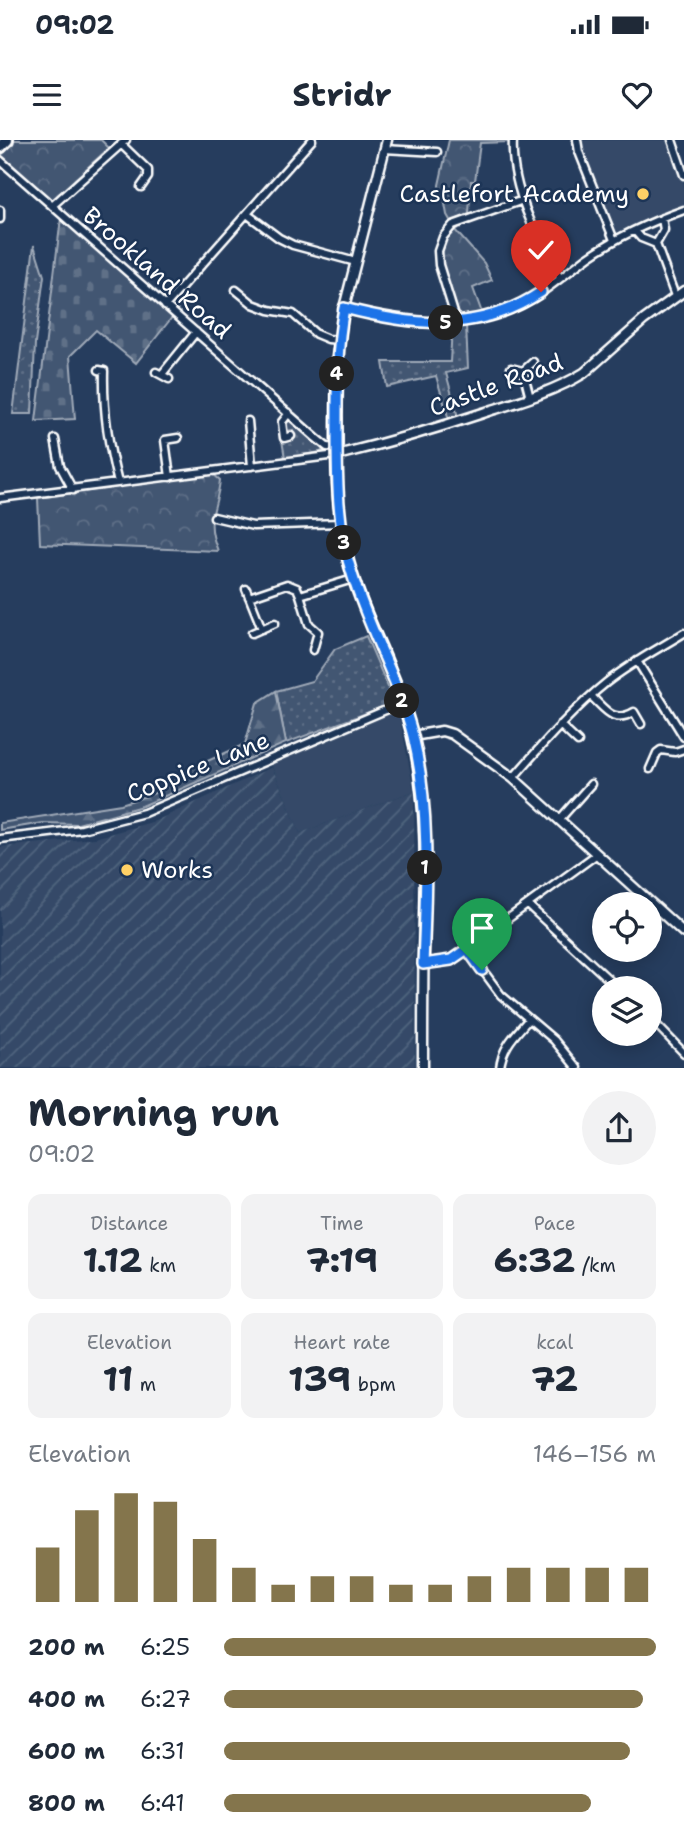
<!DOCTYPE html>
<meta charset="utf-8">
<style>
:root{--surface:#fff;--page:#f2f2f3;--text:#1f2937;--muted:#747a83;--accent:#84754c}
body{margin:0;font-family:"Shantell Sans",sans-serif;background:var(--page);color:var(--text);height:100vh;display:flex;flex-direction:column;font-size:26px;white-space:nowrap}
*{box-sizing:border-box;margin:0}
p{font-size:23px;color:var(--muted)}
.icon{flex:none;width:38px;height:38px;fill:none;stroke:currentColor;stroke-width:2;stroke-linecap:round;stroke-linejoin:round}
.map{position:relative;height:928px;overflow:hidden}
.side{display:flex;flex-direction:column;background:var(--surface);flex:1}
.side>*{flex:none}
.buttons{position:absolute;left:592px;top:752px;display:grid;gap:14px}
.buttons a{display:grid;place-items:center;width:70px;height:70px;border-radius:50%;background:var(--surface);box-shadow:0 4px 18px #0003;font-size:35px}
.pin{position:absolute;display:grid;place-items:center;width:60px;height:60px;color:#fff;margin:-72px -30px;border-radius:50% 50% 50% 0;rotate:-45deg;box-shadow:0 0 7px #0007}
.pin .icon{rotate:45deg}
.km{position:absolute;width:35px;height:35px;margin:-18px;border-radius:50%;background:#222;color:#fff;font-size:19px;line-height:35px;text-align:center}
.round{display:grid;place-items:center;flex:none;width:74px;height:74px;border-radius:37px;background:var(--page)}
.overview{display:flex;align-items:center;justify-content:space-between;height:119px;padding:0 28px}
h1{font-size:38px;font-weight:700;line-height:52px}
.stats{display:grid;grid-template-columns:repeat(3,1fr);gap:10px;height:119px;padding:7px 28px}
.stats div{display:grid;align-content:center;border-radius:14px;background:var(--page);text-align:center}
.stats b{font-size:35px;font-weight:700}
.stats small{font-size:19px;font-weight:400}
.stats p{font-size:19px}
.chart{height:196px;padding:14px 28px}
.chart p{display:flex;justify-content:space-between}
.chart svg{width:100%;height:126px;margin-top:7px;stroke:var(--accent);stroke-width:6}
ul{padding:0 28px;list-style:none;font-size:23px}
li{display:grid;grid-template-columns:112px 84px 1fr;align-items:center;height:52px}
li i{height:18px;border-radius:9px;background:var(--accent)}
.status{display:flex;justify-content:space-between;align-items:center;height:49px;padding:0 35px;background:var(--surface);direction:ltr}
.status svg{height:19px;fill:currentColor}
header{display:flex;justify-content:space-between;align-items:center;height:91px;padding:0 28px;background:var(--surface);font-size:32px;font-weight:700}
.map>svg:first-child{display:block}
.built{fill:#344a68}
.industrial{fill:url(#industrial-furrows)}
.grass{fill:url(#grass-dots);stroke:#a0aab8;stroke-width:2}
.forest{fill:url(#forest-firs);stroke:#a0aab8;stroke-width:2}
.cemetery{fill:url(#cemetery-stones);stroke:#a0aab8;stroke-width:2}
.park{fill:url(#park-crowns);stroke:#a0aab8;stroke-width:2}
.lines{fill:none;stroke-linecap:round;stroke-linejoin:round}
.street-casing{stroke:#fff;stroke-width:11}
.secondary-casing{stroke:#fff;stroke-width:13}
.highway-casing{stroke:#fff;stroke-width:16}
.street{stroke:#1d3557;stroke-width:6}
.secondary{stroke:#1d3557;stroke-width:8}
.highway{stroke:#1d3557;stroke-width:10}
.route-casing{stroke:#fff;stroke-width:14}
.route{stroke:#1a73e8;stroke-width:9}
.poi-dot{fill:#ffd166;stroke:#1d3557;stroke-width:2.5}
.labels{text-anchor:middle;stroke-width:5;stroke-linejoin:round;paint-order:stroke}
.poi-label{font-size:24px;fill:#fff;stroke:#1d3557;text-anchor:end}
.street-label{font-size:24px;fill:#fff;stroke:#1d3557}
</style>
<div class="status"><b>09:02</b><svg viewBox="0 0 49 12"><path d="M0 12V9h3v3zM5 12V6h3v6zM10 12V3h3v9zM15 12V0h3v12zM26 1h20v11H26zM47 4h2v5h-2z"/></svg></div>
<header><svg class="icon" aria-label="menu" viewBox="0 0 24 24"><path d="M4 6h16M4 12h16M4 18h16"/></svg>Stridr<svg class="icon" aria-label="heart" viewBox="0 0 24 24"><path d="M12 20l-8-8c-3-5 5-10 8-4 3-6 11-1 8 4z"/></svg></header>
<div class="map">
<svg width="684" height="928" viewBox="0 0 684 928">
<defs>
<pattern id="industrial-furrows" width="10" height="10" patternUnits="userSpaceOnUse" patternTransform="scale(1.75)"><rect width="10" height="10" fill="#344a68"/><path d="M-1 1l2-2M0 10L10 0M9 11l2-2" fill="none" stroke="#52657f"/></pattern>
<pattern id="grass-dots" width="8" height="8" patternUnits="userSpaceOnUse" patternTransform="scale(1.75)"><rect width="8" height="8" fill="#425672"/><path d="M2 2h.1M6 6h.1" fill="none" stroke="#5e6f87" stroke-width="1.8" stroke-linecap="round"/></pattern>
<pattern id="forest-firs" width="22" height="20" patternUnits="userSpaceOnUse" patternTransform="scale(1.75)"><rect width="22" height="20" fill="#425672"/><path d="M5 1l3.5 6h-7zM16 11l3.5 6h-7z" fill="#5e6f87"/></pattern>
<pattern id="cemetery-stones" width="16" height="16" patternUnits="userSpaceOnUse" patternTransform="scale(1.75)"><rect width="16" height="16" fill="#425672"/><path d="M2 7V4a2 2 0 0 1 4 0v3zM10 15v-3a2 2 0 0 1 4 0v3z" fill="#5e6f87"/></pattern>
<pattern id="park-crowns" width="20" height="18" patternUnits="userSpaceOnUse" patternTransform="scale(1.75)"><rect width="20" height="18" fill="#425672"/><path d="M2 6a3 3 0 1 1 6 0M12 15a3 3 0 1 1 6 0" fill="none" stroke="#5e6f87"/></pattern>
</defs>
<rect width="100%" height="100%" fill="#263d5e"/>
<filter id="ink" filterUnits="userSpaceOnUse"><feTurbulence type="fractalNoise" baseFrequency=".0143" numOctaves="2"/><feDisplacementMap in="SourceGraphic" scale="14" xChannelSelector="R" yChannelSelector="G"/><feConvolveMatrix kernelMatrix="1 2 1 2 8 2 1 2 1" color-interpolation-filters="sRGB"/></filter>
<g filter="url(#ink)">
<path class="built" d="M581,0H668L684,44V64L617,92L583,10Z
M398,568L414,651L300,693L271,624Z"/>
<path class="industrial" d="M272,627L300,693L414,651L415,928H0V707L95,698L155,681Z"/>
<path class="grass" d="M34,105L44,136L35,203L32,274H13Z
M466,185L468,228L446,233L458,277L449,280L436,236L387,247L383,222H450L452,187Z
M289,279H291L320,304L323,309L321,312L285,318L282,300L294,298L293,290L287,291L286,283Z
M366,496L391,554L388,565L286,603L276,551L312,541L335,509Z"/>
<path class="forest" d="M276,551L286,603L142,666L78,684L43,683L0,690V683L121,664L161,651L192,628L245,604L257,563Z"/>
<path class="cemetery" d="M61,78L173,176L136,223L96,190L70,216L75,279L36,281Z"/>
<path class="park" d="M11,0H101L109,8L51,61L0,16V12Z
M449,0H509V2L480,3L475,41H471L469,74L451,82L447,75L444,58L440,56L439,45Z
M454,89L484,123L492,140L473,148L482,173L460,177C455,161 441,131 442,115C442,106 447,95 454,89Z
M213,334L220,340C217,371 204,378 218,411L40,404L38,358Z"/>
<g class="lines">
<defs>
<path id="street" d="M513,0C510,47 537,99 560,138
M577,0L579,12L614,100
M672,0L684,35
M121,4L148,30V37L141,47
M384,9L437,12
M0,20L316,298L327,307L337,308
M52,66L126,0
M0,70V79
M247,74L279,98L293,105L356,122
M635,91L641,98L656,104
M656,104L675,156
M656,104L664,90L662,78
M236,150L253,164L269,170L293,174L316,194L328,199L339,200
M165,166L312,0
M344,168C401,183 463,193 518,166C543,154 565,134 588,117C617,97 650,82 684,70
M457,183L439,125L438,111L443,97L453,85L523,60
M511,228L523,231L533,222
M99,230L104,231C103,270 108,305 118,343
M523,231L530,258
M156,232L169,239
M162,234L196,192
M289,273L282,282L284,298L291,296
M248,281L252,326
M55,299L60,326L73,350
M170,337L165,300L178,298
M0,358L337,315
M214,377L253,386L340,383
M246,449L262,489
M300,455L309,484L318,492L313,510
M249,457L287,444L297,448L300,455L353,439
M252,493L275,483
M637,521L684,597
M591,556C606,570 613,584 634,572L641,584
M560,585L578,602
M650,629L657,613L661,610L675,612L684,609
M513,638C543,604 572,570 607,542C631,523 658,509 684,493
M559,680L591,644
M0,699L82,689L144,673L402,563
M528,765L619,849
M467,809L501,855L554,900L577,928
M423,824L451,820L597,714
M649,877L684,913
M500,928C502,907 515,895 528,880"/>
<path id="secondary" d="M387,0L344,168L337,217C337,286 331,357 349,424C358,457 373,487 386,518C399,548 410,582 416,614C427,673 425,731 424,790C423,836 423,882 423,928
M337,315C386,303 435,289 483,273C517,262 553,252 584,233L644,180L684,151
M413,596L442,591L452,594L513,638L684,793"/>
<path id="highway" d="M0,7L7,0"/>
</defs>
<use href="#street" class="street-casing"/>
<use href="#secondary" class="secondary-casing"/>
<use href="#highway" class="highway-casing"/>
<use href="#street" class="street"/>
<use href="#secondary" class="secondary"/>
<use href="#highway" class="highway"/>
</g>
</g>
<g class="lines" filter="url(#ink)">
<defs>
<path id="route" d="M482,830L467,809L451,820L423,824C426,749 431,670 413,596C399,541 370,492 353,437C336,386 337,333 337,279C337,241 337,205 344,168C413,186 478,194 541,152"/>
</defs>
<use href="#route" class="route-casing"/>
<use href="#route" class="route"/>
</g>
<g class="poi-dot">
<circle cx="643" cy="54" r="7"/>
<circle cx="127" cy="730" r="7"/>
</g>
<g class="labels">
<g class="poi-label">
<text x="629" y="62">Castlefort Academy</text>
<text x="141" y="738" text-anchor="start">Works</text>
</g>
<g class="street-label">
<text transform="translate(157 133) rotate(41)" y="8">Brookland Road</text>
<text transform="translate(496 245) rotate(-20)" y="8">Castle Road</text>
<text transform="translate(198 627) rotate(-22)" y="8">Coppice Lane</text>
</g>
</g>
</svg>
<div class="buttons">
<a><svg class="icon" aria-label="locate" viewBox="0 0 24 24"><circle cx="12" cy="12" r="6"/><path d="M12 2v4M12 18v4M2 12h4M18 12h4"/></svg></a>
<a><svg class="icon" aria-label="layers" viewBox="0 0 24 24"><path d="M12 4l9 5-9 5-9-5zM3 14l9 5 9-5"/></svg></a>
</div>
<div class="pin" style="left:482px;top:830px;background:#1e9e55"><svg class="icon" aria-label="arrive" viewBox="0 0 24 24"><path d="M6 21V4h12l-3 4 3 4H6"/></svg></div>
<div class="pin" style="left:541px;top:152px;background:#d93025"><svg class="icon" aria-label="check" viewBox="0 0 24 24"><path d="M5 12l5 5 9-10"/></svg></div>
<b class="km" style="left:425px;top:728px">1</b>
<b class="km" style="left:402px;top:561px">2</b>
<b class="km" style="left:344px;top:403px">3</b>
<b class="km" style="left:337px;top:234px">4</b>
<b class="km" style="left:446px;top:183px">5</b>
</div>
<section class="side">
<div class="overview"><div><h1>Morning run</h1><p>09:02</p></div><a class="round"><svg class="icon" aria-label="share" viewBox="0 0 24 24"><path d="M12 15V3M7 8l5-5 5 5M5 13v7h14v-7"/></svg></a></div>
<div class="stats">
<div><p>Distance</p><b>1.12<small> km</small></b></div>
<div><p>Time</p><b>7:19</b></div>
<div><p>Pace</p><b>6:32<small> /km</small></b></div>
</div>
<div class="stats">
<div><p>Elevation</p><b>11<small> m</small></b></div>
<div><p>Heart rate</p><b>139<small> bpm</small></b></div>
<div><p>kcal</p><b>72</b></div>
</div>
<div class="chart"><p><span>Elevation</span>146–156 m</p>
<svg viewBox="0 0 160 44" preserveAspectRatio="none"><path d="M5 44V25M15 44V12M25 44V6M35 44V9M45 44V22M55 44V32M65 44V38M75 44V35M85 44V35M95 44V38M105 44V38M115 44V35M125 44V32M135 44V32M145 44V32M155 44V32"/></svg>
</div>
<ul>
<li><b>200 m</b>6:25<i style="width:100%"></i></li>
<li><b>400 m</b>6:27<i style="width:97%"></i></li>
<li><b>600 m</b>6:31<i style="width:94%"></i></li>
<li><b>800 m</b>6:41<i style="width:85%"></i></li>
</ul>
</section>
